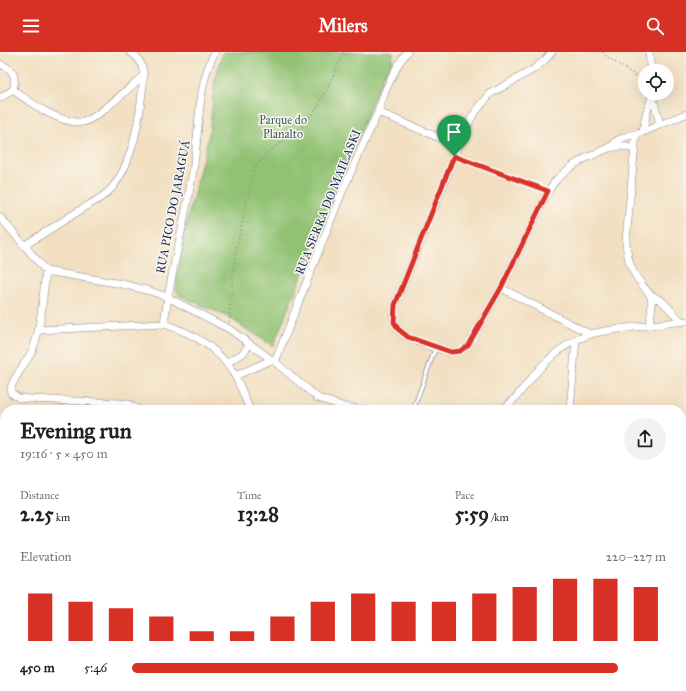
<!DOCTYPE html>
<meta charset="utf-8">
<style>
:root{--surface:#fff;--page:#f2f2f2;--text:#202124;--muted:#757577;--accent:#d93025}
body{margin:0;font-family:"IM FELL Great Primer",serif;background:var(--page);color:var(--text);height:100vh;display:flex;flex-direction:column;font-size:15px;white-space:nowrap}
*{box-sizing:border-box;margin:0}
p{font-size:13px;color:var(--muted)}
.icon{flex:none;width:22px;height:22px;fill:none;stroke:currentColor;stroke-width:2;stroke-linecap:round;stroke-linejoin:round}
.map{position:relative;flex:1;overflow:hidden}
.sheet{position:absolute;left:0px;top:353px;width:686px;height:286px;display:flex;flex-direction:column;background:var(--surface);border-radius:16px 16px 0 0;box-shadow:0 4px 16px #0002}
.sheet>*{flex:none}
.fabs{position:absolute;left:638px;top:12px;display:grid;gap:8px}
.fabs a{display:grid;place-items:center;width:36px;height:36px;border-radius:50%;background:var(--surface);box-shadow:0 4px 16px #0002;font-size:20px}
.pin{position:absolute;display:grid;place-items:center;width:34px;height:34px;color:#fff;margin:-41px -17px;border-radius:50% 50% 50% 0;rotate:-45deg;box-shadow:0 0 4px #0007}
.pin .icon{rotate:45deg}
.round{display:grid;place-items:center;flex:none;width:42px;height:42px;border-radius:21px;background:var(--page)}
.summary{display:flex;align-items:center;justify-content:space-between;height:68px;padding:0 20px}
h1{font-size:22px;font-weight:700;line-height:30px}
.stats{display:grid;grid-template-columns:repeat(3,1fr);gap:6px;height:68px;padding:4px 20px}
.stats div{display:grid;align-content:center}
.stats b{font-size:20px;font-weight:700}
.stats small{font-size:11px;font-weight:400}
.stats p{font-size:11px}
.chart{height:112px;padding:8px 20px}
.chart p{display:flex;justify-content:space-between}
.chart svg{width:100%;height:72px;margin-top:4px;stroke:var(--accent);stroke-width:6}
ul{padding:0 20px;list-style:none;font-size:13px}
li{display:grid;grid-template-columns:64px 48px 1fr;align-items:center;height:30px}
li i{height:10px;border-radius:5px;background:var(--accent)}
header{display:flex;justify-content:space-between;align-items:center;height:52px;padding:0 20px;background:var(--accent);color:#fff;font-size:18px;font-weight:700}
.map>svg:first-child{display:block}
.green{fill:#91c273;stroke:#567868}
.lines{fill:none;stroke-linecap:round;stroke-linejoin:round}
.lane-casing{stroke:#868790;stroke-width:5}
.street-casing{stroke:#868790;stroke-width:8}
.primary-casing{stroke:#868790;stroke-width:12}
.path{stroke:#868790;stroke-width:1.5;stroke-dasharray:1 3;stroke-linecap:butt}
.lane{stroke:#fff;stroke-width:3.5}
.street{stroke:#fff;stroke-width:7}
.primary{stroke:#fff;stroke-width:11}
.route-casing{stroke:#fff;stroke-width:8}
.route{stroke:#d93025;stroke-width:5}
.labels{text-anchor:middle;stroke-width:3;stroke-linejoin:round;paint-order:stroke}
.park-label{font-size:12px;fill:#3e5b64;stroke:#fbf7ec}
.street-label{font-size:12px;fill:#1b2f5e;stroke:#fbf7ec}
</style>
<header><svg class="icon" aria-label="menu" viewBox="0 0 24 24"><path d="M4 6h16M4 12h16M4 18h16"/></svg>Milers<svg class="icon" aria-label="search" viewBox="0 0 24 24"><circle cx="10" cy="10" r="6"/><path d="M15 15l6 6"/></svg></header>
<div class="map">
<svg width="686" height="639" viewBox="0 0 686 639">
<rect width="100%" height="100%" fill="#fbf7ec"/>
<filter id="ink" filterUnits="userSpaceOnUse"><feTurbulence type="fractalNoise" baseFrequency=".025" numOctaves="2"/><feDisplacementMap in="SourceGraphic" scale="8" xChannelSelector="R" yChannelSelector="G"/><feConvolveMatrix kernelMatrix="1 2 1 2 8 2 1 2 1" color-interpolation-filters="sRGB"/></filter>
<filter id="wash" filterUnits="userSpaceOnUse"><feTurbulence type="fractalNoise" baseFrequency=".012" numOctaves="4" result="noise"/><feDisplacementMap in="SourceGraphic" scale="16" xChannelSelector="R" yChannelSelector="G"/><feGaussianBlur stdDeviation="0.9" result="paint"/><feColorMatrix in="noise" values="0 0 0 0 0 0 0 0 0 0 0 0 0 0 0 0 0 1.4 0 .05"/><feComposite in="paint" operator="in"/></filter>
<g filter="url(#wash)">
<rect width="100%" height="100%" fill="#f2dfc1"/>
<path class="green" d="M223,0H393L392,9L382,26L273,294L228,265L179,243L176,238L177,227L187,169L209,82L215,28Z"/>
</g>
<g filter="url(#ink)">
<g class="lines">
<defs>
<path id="lane" d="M413,358L436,295"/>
<path id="street" d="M552,0L545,8L534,17L490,42L473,63L465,79L395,253C393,262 392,270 398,277C406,287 449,304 461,298C463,297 466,294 468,293L501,236L548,139L557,127L572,114L586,106L609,96L618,88L628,84L643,80L686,62
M649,0L651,19
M0,12C13,17 17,24 13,38L0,46
M13,38C31,51 59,72 83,70C96,68 132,33 144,23
M652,43L660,72
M378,60L459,94
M643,80L646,62L652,44
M636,82L626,189C627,205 630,217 640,230C643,235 649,240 651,245C653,254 651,264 649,273
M609,96L622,94L635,97
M0,165L46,219L122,232L150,239L167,245L229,277L275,310L318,346L345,355L365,358
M25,193C44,181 63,169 82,157C92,151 104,145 112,136C132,112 139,70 142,41C144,25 146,9 130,0
M46,219C43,241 41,282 31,301C26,311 8,332 11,341L19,346L30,347L120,351L128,352L139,358
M501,236L590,282
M650,242L663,250L681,269
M164,272C170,221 185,171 193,119C200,80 196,35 215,0
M38,278L164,272C193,281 220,297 235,324C241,334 245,347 250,358
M275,310L342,140L378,60L386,37L399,11L407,0
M227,311L242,302L250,292
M235,324L271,308
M64,358L76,349
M501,358C519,347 531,323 547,309C558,298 574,288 588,283C600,279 613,278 625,276C645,274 666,271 686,269
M570,358L576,288
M0,443L5,414
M0,500L5,505
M681,558L686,557
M0,597L5,599
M72,634L79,639
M235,634V639
M292,634L293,639
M397,634L398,639
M8,639L17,634
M561,639V634"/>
<path id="primary" d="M681,437L686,429
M681,588L686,594"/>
</defs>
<use href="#lane" class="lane-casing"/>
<use href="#street" class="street-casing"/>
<use href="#primary" class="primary-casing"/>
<path class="path" d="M603,0L606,4L645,30
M462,107L541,136
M229,270L234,209L254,117L268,100L299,78L320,52L344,0"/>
<use href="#lane" class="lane"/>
<use href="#street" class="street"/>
<use href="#primary" class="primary"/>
</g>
</g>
<g class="lines" filter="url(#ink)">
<defs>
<path id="route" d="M454,104L548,139L501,236L468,293L460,299L451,300L408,285L398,277L394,270L395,253Z"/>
</defs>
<use href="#route" class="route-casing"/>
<use href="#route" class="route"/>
</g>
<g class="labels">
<g class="park-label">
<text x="283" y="72">Parque do<tspan x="283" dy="14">Planalto</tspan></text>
</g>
<g class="street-label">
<text transform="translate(328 150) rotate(-68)" y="4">RUA SERRA DO MAILASKI</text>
<text transform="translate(173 155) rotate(-79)" y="4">RUA PICO DO JARAGUÁ</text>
</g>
</g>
</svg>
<div class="fabs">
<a><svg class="icon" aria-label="locate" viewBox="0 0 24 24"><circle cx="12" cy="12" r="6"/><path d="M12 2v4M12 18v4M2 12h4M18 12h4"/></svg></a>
</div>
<div class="pin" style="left:454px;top:104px;background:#1e9e55"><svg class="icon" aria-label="arrive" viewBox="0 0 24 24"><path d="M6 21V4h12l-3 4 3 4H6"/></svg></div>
<section class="sheet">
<div class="summary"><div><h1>Evening run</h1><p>19:16 · 5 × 450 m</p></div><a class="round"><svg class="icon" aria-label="share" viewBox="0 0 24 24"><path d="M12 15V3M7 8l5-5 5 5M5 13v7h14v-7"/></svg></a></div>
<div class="stats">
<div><p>Distance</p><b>2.25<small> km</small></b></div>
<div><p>Time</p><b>13:28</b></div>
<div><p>Pace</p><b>5:59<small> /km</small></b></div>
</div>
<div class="chart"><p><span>Elevation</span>220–227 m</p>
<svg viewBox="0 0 160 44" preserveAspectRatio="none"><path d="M5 44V15M15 44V20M25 44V24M35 44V29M45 44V38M55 44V38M65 44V29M75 44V20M85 44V15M95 44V20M105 44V20M115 44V15M125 44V11M135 44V6M145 44V6M155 44V11"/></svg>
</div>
<ul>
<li><b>450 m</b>5:46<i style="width:91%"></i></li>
</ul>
</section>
</div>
